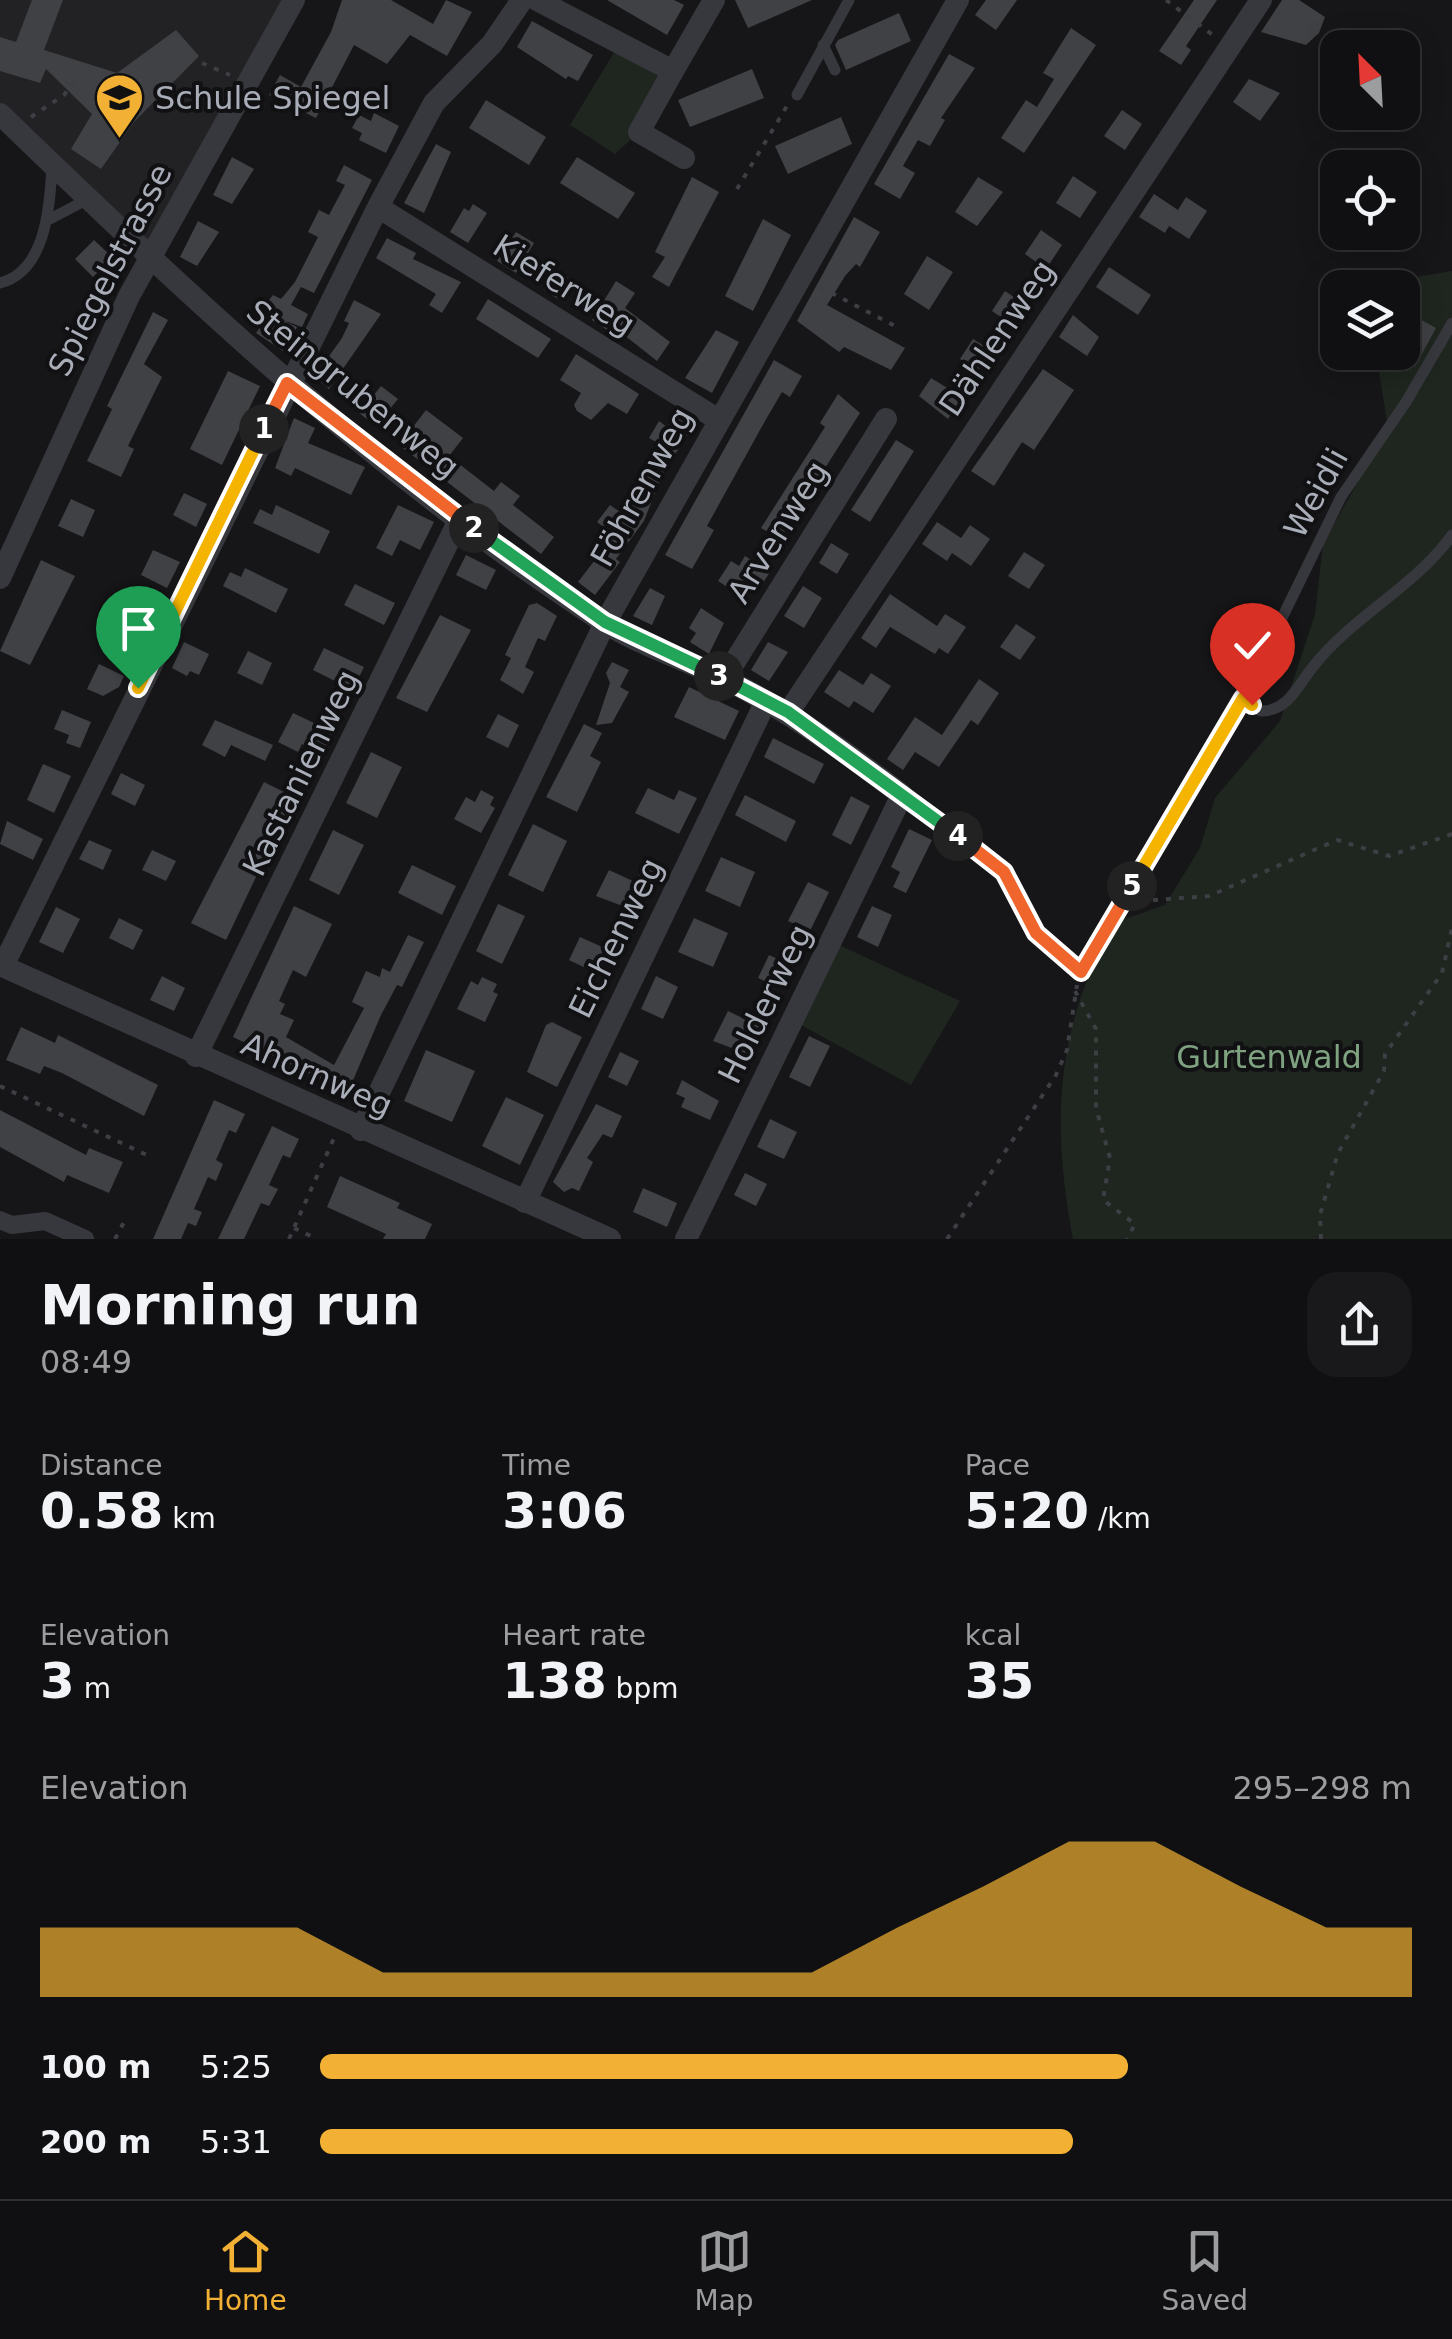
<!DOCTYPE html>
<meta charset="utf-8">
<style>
:root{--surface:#101012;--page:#19191b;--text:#f1f3f6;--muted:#9c9d9f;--line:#303032;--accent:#f2b134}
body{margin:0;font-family:"DejaVu Sans",sans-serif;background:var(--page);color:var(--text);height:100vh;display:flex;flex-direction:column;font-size:38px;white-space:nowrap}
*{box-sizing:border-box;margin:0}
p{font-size:32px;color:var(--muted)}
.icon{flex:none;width:55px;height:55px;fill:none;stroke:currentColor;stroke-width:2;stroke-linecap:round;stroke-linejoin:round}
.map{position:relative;height:1239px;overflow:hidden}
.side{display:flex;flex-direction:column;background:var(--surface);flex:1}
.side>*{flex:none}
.needle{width:65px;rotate:336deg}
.controls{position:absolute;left:1320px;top:30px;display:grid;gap:20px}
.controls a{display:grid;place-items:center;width:100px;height:100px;border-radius:20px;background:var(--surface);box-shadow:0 5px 25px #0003,0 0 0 2px var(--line);font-size:50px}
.pin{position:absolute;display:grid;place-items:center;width:85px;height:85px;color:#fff;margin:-102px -42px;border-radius:50% 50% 50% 0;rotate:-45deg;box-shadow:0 0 10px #0007}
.pin .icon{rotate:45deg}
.km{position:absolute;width:50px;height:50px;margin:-25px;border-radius:50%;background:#222;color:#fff;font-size:28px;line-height:50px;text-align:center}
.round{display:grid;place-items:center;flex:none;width:105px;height:105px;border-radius:30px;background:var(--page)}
.headline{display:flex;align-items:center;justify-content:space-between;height:170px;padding:0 40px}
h1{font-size:55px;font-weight:700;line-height:75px}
.metrics{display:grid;grid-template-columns:repeat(3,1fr);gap:15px;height:170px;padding:10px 40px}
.metrics div{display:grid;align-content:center}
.metrics b{font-size:50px;font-weight:700}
.metrics small{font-size:28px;font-weight:400}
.metrics p{font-size:28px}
.chart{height:280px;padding:20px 40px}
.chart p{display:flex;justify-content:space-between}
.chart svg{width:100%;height:180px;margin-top:10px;fill:var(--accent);opacity:.7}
ul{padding:0 40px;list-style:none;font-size:32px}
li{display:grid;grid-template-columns:160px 120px 1fr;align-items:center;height:75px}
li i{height:25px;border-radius:12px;background:var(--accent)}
.tabs{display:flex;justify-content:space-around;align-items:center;height:140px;border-top:2px solid var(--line);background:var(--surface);font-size:28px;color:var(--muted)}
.tabs a{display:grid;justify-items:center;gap:5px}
.tabs .on{color:var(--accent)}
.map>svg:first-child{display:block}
.built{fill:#222225}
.green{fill:#1e261f}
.building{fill:#404145}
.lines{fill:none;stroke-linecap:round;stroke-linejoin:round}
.path{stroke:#3d3f44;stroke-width:4;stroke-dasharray:5 8;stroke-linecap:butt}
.service{stroke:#37383d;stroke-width:11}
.pedestrian{stroke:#37383d;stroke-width:18}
.minor{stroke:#37383d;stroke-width:22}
.split-1-casing{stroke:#fff;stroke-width:20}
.split-2-casing{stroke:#fff;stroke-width:20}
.split-3-casing{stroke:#fff;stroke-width:20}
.split-4-casing{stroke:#fff;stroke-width:20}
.split-5-casing{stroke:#fff;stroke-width:20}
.split-6-casing{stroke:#fff;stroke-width:20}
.split-1{stroke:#f5b400;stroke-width:12}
.split-2{stroke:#f0652b;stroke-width:12}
.split-3{stroke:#22a559;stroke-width:12}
.split-4{stroke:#22a559;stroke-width:12}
.split-5{stroke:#f0652b;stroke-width:12}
.split-6{stroke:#f5b400;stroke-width:12}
.labels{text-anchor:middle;stroke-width:8;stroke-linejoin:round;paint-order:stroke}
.poi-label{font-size:32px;fill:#a8adb8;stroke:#111113;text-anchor:start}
.street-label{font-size:32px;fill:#a8adb8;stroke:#111113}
.park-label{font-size:32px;fill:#7fa381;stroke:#111113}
</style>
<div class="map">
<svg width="1452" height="1239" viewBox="0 0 1452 1239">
<rect width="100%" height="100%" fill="#161618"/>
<path class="built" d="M0,0H294L148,259L0,115Z"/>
<path class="green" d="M621,41L672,71L640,131L615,154L570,125Z
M1452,271V1239H1073C1051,1124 1055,1024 1116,922L1165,905L1200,848L1215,798L1280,721L1315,614L1323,544L1388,428L1376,353L1402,352V288L1366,285Z
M839,945L960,1001L911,1085L801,1025Z"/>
<path class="building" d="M32,0H63L44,50L117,73L176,30L199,56L134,122L101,169L71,149L92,114L46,69L40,83L0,71V37L16,42Z
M342,0H391L433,24L446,0L472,12L447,56L410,35L387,64L354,45L316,118L269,95L280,75L301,87L331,32Z
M607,0H674L684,5L667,35Z
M735,0H812L748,28Z
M986,0H1017L996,30L975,15Z
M1194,0H1217L1186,46L1191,50L1181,65L1159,51Z
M1282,0H1299L1325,17L1319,33L1306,45L1261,32Z
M899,13L911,41L846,70L835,45L838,40Z
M532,21L593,55L578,81L568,76L566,79L517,47Z
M1071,28L1096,45L1024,153L1001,138L1026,100L1037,107L1054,79L1043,73Z
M949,54L975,68L941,118L945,120L930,146L918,140L903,166L915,173L900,199L874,184Z
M752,69L764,98L690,127L678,100Z
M1249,79L1280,93L1260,121L1233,102Z
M486,100L546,137L529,165L469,128Z
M1122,110L1142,124L1125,150L1104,136Z
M374,113L399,126L386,153L359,140L362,133L352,128L359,115L371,121Z
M841,117L852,144L788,174L775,146Z
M436,144L451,152L424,213L404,203Z
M232,157L254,169L232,204L213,195Z
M577,157L635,193L618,219L560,183Z
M344,165L372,180L314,293L301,287L291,305L308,314L302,327L283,320L297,327L283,351L256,333L272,311L264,306L273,295L281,299L295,282L318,237L308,232L319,210L329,215L345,185L336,181Z
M1073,176L1097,192L1080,218L1056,203Z
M692,177L719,192L669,287L652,277L665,257L655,252Z
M978,177L1003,192L977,226L955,212Z
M1154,194L1178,210L1186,197L1207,211L1189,239L1169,226L1165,233L1139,217Z
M473,204L487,213L468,243L450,232L464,208L469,211Z
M854,217L880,232L860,267L856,264L845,276L827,305L905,348L891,370L844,347L839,352L797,321Z
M763,219L791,235L753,311L725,296Z
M198,221L219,232L197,266L180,257Z
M1041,230L1062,245L1046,269L1025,254Z
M516,232L534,243L516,273L497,261Z
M387,238L416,253L413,259L461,282L442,313L429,305L436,294L376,258Z
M94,240L112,257L93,277L75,259Z
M927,256L953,272L929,310L904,294Z
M1109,267L1151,295L1138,315L1096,287Z
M557,271L576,282L563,302L544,290Z
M616,281L635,293L625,308L670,342L657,361L614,327L610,332L592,320Z
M1005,291L1023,303L1010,323L992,311Z
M488,299L551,339L538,358L476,319Z
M354,300L381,314L329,389L314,377L342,338L349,323L344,321Z
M153,312L168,320L144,364L162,377L128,446L134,449L121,477L87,461L112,409L107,406Z
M1411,314L1436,328L1417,363L1402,355V330Z
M1073,315L1099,337L1087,356L1059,337Z
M716,330L739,342L712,393L685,378Z
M973,339L992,351L978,371L960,359Z
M576,354L639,394L627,414L608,403L591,420L577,411L574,405L581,393L560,380Z
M774,360L802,376L790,397L782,392L765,421L707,526L714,530L692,569L665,555Z
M1043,369L1074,390L1034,450L1022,442L994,486L971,471Z
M228,371L260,386L222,465L190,449Z
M931,378L962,397L948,419L919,396Z
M381,386L398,399L376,426L359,413Z
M838,394L860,413L780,539L761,528L825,427L820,423Z
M426,410L463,438L449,456L494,491L501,482L520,496L513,505L554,537L541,554L399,445Z
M674,416L692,427L662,475L644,521L616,559L620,562L595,595L578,582L614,535L597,522L610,505L620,512L658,443L649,438L659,421L667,427Z
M294,418L315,428L308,443L365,467L351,495L295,468L291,476L275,468Z
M896,440L914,451L870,522L851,510Z
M184,493L207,504L196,527L173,515Z
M71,499L95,510L83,537L58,526Z
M276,505L330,531L319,554L253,523L260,509L272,515Z
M398,505L434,522L420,550L400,540L392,556L376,548Z
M937,522L961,538L970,525L990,539L971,566L952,553L947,561L922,544Z
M831,543L849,554L837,574L819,563Z
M153,550L180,562L167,588L141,575Z
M1024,552L1045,565L1029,589L1008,576Z
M466,555L496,570L486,590L456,575Z
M745,556L770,572L756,594L749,589L744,598L718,581L731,561L739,566Z
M41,560L75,576L30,665L0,651Z
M245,568L288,589L276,613L223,586L230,572L241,577Z
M355,584L395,603L384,625L344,605Z
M803,586L822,598L804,628L784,616Z
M650,588L665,596L652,625L633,616Z
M890,594L937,626L945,614L966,627L948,654L939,648L935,654L890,627L876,648L861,638Z
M537,603L557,616L545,641L538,638L525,667L534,672L523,694L500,680L511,658L505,655L529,605Z
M140,607L154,615L136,650L102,633L113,610L135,616Z
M701,608L724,623L709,654L690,642L696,633L689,628Z
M440,615L471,630L427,712L396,698Z
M1016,624L1036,637L1020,660L1000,647Z
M184,642L209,654L199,675L190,671L187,676L172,668Z
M768,642L788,652L769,681L751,670Z
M324,648L364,667L353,690L313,670Z
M248,651L272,663L262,685L237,673Z
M612,662L629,670L620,687L629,692L612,723L596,725L610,683L606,673Z
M99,664L124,676L119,687L103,696L87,689Z
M839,670L863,685L871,673L891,686L873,713L854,701L849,708L824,692Z
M979,679L999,693L978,725L971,720L939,767L915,752L903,770L887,759L915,717L942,735Z
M689,687L739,711L725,740L674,717Z
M62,710L91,722L80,748L66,743L69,735L54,729Z
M293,713L333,732L322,754L302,744L298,752L278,742Z
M498,714L519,725L508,748L486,737Z
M215,720L273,745L265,761L231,745L225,757L202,745Z
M584,724L602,733L590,756L601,762L577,812L546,797Z
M773,738L824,764L814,784L764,757Z
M371,752L402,767L377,818L346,803Z
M43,764L71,776L54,813L27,800Z
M121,773L145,785L135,806L111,794Z
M264,782L294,797L226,940L191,923Z
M648,788L674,800L679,790L697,798L679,834L635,813Z
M481,790L494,797L490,805L495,808L481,833L454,819L466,797L475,802Z
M745,795L796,821L786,842L735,815Z
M851,796L870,806L851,845L832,835Z
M7,821L43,839L33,860L0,844Z
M533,824L567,841L543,892L508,875Z
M909,829L932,840L906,893L893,887L900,872L891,867Z
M333,830L364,845L339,895L309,880Z
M89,840L112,850L103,870L79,859Z
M152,850L176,861L166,881L142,870Z
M721,857L755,872L740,907L705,891Z
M412,865L456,886L442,915L398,893Z
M643,867L658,874L651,891L644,887L633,910L596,896L609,870L635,882Z
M808,882L829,892L810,931L788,921Z
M498,904L525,916L502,964L476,951Z
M294,906L332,924L306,977L293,970L279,1001L285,1004L280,1014L294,1020L286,1037L334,1065L364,1008L352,1002L366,971L380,977L382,968L390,972L408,935L424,942L402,987L397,985L381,1015L348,1092L233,1037Z
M872,906L892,915L878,947L857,937Z
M56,907L80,919L63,953L39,942Z
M119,918L143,930L133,950L109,938Z
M694,918L728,933L713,967L678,952Z
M580,937L609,950L598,974L569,960Z
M769,955L791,965L780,988L758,978Z
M162,976L185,988L174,1011L150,1000Z
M656,976L678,987L663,1019L641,1009Z
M482,977L497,984L493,992L498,994L485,1022L457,1009L471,981L478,985Z
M728,1011L759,1026L745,1053L713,1041Z
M552,1022L582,1037L557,1087L527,1072L546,1025Z
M21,1027L55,1043L58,1035L158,1085L144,1116L62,1073L44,1066L40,1074L6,1060Z
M809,1036L830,1046L810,1087L789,1077Z
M426,1050L475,1071L452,1122L404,1101Z
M620,1052L639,1061L627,1086L608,1077Z
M682,1080L719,1101L710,1120L681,1107L685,1098L676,1094Z
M506,1097L544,1115L520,1165L482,1146Z
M214,1100L245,1114L236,1133L229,1130L216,1160L223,1164L216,1181L208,1177L194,1209L202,1212L196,1226L188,1223L181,1239H153Z
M596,1104L622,1116L612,1138L603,1134L587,1158L593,1162L579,1191L572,1188L564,1192L553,1182Z
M0,1110L86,1155L89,1148L123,1162L109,1193L67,1175L64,1182L0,1147Z
M770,1119L797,1132L784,1159L757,1147Z
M272,1126L299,1139L290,1158L283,1155L269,1185L278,1189L269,1206L261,1203L244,1239H218Z
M745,1173L767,1184L756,1206L734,1195Z
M340,1176L400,1203L397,1208L432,1224L425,1239H383L386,1234L327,1207Z
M643,1188L677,1203L667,1227L633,1212Z"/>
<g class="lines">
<path class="path" d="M1166,0L1214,36
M202,63L230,75
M31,117L64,95L78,76
M737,189L787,106
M820,287L899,328
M918,808L1004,872L1014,883L1036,933L1068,962
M1140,901L1209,896L1337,840L1389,856L1452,834
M1075,991L1096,1029V1108L1110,1158L1103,1200L1135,1224L1127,1239
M0,1086L149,1156
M294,1228L317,1239
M115,1239L124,1222
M289,1239L334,1138
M947,1239L1056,1075L1067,1050L1077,985
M1321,1239L1320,1215L1338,1153L1384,1071L1385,1054L1442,973L1452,928"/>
<path class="service" d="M823,45L835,70
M797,95L849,0
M50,219L88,199
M0,283C47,271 50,203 52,165
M1243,698L1261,711C1288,711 1297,687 1312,668C1351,617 1414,588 1452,535
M1081,972L1243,698L1341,497L1406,402L1452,323"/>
<path class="pedestrian" d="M0,1220L12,1225L45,1221L85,1239"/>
<path class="minor" d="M537,0L673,71L714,0
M673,71L639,132L684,158
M0,114C189,297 381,477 602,621C639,645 685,659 725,679C789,711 846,752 902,795L686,1239
M378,207L717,419
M0,578L129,296L294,0
M724,679L886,419
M788,713L1261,0
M0,965L610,1239
M3,966L378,207L434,103L492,44L522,0
M196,1056L460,518
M361,1130L605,623L958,0
M525,1202L766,701"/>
</g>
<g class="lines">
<defs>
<path id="split-1" d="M138,688L264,429"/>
<path id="split-2" d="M264,429L287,383L474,528"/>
<path id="split-3" d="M474,528L605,622L719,676"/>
<path id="split-4" d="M719,676L788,712L958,836"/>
<path id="split-5" d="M958,836L1004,872L1036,933L1081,972L1132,886"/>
<path id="split-6" d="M1132,886L1243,698L1252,705"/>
</defs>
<use href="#split-1" class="split-1-casing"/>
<use href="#split-2" class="split-2-casing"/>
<use href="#split-3" class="split-3-casing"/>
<use href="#split-4" class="split-4-casing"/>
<use href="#split-5" class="split-5-casing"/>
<use href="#split-6" class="split-6-casing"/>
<use href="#split-1" class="split-1"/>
<use href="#split-2" class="split-2"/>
<use href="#split-3" class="split-3"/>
<use href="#split-4" class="split-4"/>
<use href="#split-5" class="split-5"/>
<use href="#split-6" class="split-6"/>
</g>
<defs>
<symbol id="school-pin" viewBox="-11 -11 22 30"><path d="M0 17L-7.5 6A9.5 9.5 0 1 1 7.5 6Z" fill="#f2b134" stroke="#111113"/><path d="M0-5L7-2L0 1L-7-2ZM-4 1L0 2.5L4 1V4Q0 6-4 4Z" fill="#111"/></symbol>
</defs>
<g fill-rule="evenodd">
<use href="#school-pin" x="92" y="70" width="55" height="75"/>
</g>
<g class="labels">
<g class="poi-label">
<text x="155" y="109">Schule Spiegel</text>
</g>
<g class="street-label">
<text transform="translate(110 270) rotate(-63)" y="11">Spiegelstrasse</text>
<text transform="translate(564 285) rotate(32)" y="11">Kieferweg</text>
<text transform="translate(997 338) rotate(-56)" y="11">Dählenweg</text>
<text transform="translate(353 389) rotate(39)" y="11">Steingrubenweg</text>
<text transform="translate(642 487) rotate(-61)" y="11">Föhrenweg</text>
<text transform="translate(1316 493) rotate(-61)" y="11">Weidli</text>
<text transform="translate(778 532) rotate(-58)" y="11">Arvenweg</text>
<text transform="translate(301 773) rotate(-64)" y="11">Kastanienweg</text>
<text transform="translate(616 938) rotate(-64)" y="11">Eichenweg</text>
<text transform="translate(765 1004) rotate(-64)" y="11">Holderweg</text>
<text transform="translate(317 1075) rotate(24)" y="11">Ahornweg</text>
</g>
<g class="park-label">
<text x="1269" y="1068">Gurtenwald</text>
</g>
</g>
</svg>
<div class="controls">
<a><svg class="needle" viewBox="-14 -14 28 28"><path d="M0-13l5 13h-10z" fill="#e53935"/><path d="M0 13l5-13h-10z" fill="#9c9d9f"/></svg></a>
<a><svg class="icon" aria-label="locate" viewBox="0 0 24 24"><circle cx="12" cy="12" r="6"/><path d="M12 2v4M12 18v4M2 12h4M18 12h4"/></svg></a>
<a><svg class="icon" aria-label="layers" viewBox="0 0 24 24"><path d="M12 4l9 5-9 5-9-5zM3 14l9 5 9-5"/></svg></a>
</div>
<div class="pin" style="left:138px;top:688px;background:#1e9e55"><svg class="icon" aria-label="arrive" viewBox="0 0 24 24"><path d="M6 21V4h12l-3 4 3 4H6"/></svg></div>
<div class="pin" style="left:1252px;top:705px;background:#d93025"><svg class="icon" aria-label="check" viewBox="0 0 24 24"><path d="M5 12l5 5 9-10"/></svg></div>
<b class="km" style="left:264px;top:429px">1</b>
<b class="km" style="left:474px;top:528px">2</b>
<b class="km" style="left:719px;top:676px">3</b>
<b class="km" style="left:958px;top:836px">4</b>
<b class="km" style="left:1132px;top:886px">5</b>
</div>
<section class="side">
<div class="headline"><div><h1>Morning run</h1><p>08:49</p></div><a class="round"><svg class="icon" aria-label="share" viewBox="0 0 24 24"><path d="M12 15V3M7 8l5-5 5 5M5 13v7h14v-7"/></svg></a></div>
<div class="metrics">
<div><p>Distance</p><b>0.58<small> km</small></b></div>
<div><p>Time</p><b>3:06</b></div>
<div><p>Pace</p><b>5:20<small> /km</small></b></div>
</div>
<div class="metrics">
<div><p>Elevation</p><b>3<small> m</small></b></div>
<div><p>Heart rate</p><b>138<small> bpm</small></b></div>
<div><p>kcal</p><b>35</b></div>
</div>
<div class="chart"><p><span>Elevation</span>295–298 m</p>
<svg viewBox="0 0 160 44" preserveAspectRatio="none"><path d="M0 44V27L10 27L20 27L30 27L40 38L50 38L60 38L70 38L80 38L90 38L100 27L110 17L120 6L130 6L140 17L150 27L160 27V44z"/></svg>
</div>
<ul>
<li><b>100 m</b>5:25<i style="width:74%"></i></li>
<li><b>200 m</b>5:31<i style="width:69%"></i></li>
</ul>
</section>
<nav class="tabs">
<a class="on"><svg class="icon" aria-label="home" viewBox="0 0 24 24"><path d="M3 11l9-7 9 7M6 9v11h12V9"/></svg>Home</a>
<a><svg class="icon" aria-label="map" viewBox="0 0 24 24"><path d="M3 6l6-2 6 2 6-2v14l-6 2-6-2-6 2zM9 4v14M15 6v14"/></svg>Map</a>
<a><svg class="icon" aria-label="saved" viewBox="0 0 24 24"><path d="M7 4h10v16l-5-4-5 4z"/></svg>Saved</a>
</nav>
